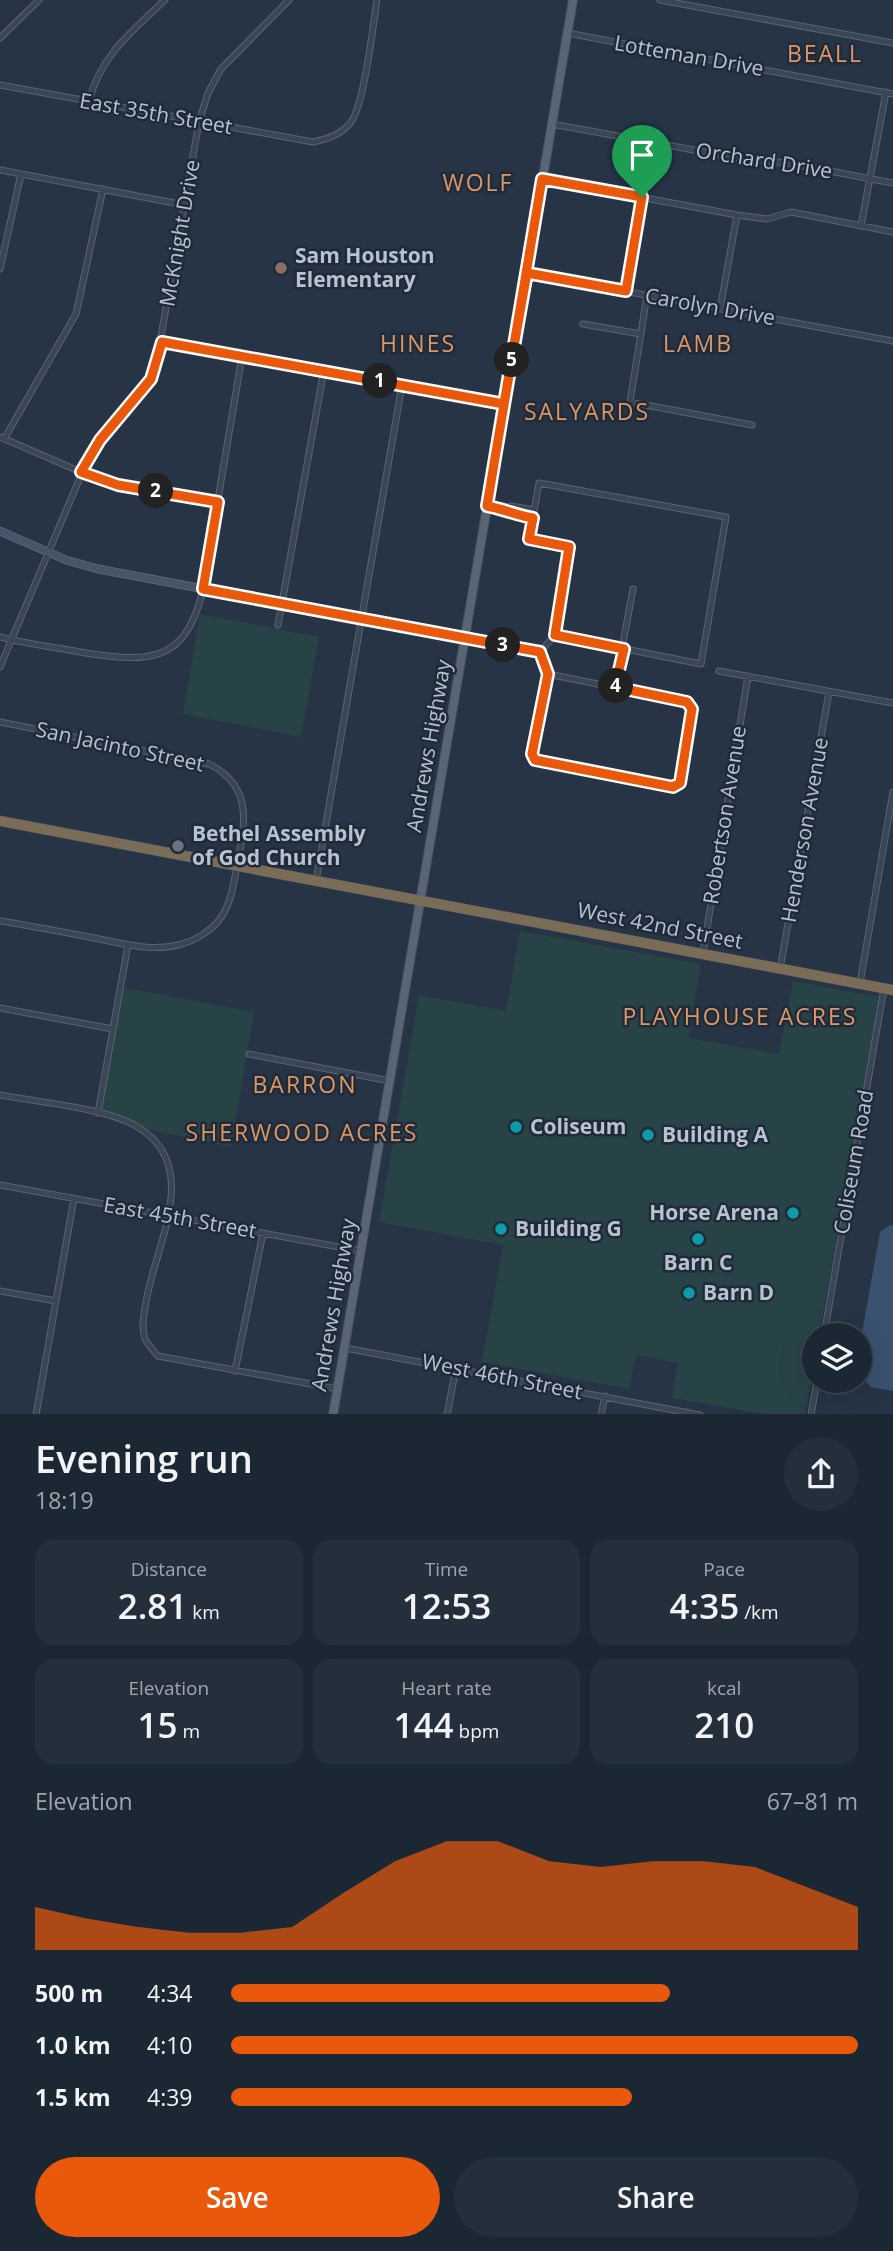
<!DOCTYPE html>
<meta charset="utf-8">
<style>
:root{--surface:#1c2734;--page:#252f3c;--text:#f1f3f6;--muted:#a0a5ac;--line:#3a444f;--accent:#ea580c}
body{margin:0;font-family:"Open Sans",sans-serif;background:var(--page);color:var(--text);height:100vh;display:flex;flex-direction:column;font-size:26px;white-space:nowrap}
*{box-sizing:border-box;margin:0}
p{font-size:23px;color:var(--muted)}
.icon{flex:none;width:38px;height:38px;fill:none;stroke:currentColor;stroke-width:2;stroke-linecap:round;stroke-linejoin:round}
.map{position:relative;height:1414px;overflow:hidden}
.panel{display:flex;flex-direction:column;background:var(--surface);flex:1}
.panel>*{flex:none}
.buttons{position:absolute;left:802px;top:1323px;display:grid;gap:14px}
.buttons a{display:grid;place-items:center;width:70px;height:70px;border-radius:50%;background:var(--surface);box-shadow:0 7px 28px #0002,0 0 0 2px var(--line);font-size:35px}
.pin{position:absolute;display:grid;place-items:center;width:60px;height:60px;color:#fff;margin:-72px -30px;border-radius:50% 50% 50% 0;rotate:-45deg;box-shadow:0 0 7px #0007}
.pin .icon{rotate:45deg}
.km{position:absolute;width:35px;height:35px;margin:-18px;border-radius:50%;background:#222;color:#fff;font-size:19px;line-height:35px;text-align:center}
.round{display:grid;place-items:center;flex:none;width:74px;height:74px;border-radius:37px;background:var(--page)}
.overview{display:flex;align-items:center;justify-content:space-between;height:119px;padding:0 35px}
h1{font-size:38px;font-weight:600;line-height:52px}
.stats{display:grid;grid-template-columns:repeat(3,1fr);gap:10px;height:119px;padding:7px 35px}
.stats div{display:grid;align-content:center;border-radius:18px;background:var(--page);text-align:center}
.stats b{font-size:35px;font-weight:600}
.stats small{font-size:19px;font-weight:400}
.stats p{font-size:19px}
.chart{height:196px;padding:14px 35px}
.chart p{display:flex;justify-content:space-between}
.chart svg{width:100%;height:126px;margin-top:7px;fill:var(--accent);opacity:.7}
.action{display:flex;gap:14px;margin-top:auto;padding:14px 35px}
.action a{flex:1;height:80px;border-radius:42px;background:var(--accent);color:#fff;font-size:28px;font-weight:600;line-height:80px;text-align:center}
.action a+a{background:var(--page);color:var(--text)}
ul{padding:0 35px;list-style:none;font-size:23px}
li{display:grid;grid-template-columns:112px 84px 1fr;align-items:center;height:52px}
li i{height:18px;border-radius:9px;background:var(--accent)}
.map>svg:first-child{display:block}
.green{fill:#284346}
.water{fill:#3a526f}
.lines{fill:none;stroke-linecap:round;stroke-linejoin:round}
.street-casing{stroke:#596472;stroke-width:7}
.secondary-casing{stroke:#596472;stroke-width:9}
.primary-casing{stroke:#444f5e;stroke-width:10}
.highway-casing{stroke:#45515f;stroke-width:11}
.street{stroke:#3a4655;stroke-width:5}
.secondary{stroke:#485568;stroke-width:7}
.primary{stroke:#586575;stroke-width:8}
.highway{stroke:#7b6c57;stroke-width:10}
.route-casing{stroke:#fff;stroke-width:14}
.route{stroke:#ea580c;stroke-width:9}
.education-dot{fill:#8d6e63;stroke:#1f2b3a;stroke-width:2.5}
.worship-dot{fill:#6b7280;stroke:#1f2b3a;stroke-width:2.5}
.culture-dot{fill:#0f9aa8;stroke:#1f2b3a;stroke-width:2.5}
.labels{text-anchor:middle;stroke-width:5;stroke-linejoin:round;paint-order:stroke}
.street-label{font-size:21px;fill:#b8c1ce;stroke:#1f2b3a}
.poi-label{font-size:21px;font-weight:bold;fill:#b8c1ce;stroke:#1f2b3a;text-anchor:start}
.neighbourhood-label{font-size:23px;letter-spacing:2px;fill:#de9663;stroke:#1f2b3a}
</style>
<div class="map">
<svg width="893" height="1415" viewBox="0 0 893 1415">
<rect width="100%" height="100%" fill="#263446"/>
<path class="green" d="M200,614L319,637L301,737L183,714Z
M520,931L701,964L688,1038L779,1054L793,981L879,997L819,1335H814V1366L805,1414H764L672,1398L678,1363L636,1355L629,1389L482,1362L503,1245L379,1222L419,995L506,1011Z
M120,987L254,1012L231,1147L146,1129L127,1120L98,1113Z"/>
<path class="water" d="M890,1225L893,1226V1391L871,1387L859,1374V1350L880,1232Z"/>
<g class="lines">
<defs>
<path id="street" d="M660,0L893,43
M567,33L893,94
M0,38L39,0
M0,85L313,142C327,139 341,135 351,122C364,105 373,26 377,0
M89,102C99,57 133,30 165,0
M552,124L732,157L793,164L893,183
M0,170L185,205
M542,179L737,215L767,219L791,212L893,232
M861,226L886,92
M0,269L21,174
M527,273L893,341
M626,291L642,197
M647,295L630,402L752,425
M720,309L737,215
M583,324L641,334
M161,342L504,404
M0,437L81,472L118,485L218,502
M4,439L76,314L103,189
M487,506C503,509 516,515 533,518
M501,508L511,506L534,510
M278,625L324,370
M0,637C26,644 53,647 80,652C147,663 186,665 203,589L242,356
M465,638L540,652
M540,652L555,635L569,547L529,539L539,483L726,517L701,664L555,635
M540,652L548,674L532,753L535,760L673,787L679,783L692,709L687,702L548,674
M0,667L90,454L146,386L155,370L199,122L208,93L221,69L289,0
M719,671L893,703
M615,687L633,589
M0,722L209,764C254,787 245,824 237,866C234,882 231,902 222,916C212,931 195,941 178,945C151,952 121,943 94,938C63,932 31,926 0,921
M316,881L402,385
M703,953L748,676
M780,969L829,692
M860,983L893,792
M0,1008L113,1029
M249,1054L390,1081
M0,1095C37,1102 105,1108 136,1126C204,1165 155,1245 146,1302C144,1314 141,1327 145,1339C148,1345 154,1351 158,1356L338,1389
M98,1113L128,945
M0,1185L361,1251
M0,1291L56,1301
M824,1335L884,988
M345,1348L700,1415
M235,1371L263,1233
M36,1415L74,1198
M447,1415L456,1368
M601,1415L605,1396
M811,1415L817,1381"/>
<path id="secondary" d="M0,531L66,560L98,569L465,638"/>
<path id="primary" d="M333,1415L573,0"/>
<path id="highway" d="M0,821L893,990"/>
</defs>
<use href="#street" class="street-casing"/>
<use href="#secondary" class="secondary-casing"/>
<use href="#primary" class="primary-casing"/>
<use href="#highway" class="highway-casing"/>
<use href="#street" class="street"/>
<use href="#secondary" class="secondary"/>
<use href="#primary" class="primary"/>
<use href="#highway" class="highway"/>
</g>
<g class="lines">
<defs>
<path id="route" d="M642,197L542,179L504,404L162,342L151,379L100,440L81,472L118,485L218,502L203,589L540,652L548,674L532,754L535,760L673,787L680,783L692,709L687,702L615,687L624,649L555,635L569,547L529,539L533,518C516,515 503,509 487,506C500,428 513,350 527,273L626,291L642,197"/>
</defs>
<use href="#route" class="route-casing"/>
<use href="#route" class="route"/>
</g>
<circle class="education-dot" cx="281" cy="268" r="7"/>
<circle class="worship-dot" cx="178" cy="846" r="7"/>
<g class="culture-dot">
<circle cx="516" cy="1127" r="7"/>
<circle cx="648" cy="1135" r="7"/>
<circle cx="793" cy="1213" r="7"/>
<circle cx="501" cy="1229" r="7"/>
<circle cx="698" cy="1239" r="7"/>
<circle cx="689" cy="1293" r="7"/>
</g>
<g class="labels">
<g class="street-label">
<text transform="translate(689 56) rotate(10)" y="7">Lotteman Drive</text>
<text transform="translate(156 114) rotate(10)" y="7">East 35th Street</text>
<text transform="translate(764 161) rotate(9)" y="7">Orchard Drive</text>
<text transform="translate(180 233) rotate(-80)" y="7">McKnight Drive</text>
<text transform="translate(710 307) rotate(10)" y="7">Carolyn Drive</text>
<text transform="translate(429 746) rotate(-80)" y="7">Andrews Highway</text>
<text transform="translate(120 747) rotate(12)" y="7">San Jacinto Street</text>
<text transform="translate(725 815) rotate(-81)" y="7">Robertson Avenue</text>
<text transform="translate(805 830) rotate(-80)" y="7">Henderson Avenue</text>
<text transform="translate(660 926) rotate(11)" y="7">West 42nd Street</text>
<text transform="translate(854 1162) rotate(-80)" y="7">Coliseum Road</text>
<text transform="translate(180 1218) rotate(10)" y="7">East 45th Street</text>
<text transform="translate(334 1305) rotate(-80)" y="7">Andrews Highway</text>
<text transform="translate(502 1377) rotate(11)" y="7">West 46th Street</text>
</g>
<g class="poi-label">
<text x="295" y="263">Sam Houston<tspan x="295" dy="24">Elementary</tspan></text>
<text x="192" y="841">Bethel Assembly<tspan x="192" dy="24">of God Church</tspan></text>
<text x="530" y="1134">Coliseum</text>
<text x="662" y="1142">Building A</text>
<text x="779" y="1220" text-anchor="end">Horse Arena</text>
<text x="515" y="1236">Building G</text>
<text x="698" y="1270" text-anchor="middle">Barn C</text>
<text x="703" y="1300">Barn D</text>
</g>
<g class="neighbourhood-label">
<text x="825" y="62">BEALL</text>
<text x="478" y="191">WOLF</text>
<text x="418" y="352">HINES</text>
<text x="698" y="352">LAMB</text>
<text x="587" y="420">SALYARDS</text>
<text x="740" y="1025">PLAYHOUSE ACRES</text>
<text x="305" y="1093">BARRON</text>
<text x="302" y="1141">SHERWOOD ACRES</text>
</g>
</g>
</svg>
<div class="buttons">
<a><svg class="icon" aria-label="layers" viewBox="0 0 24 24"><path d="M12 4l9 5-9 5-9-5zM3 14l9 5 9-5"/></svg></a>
</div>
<div class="pin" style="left:642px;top:197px;background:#1e9e55"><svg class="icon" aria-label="arrive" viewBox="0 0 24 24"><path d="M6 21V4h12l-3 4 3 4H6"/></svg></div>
<b class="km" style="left:380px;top:381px">1</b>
<b class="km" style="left:156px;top:491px">2</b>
<b class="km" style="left:503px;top:645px">3</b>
<b class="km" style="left:616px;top:686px">4</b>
<b class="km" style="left:512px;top:360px">5</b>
</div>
<section class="panel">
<div class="overview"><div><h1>Evening run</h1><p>18:19</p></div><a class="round"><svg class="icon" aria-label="share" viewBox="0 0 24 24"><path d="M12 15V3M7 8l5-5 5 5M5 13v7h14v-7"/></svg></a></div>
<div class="stats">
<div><p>Distance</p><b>2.81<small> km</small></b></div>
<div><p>Time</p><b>12:53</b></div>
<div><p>Pace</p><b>4:35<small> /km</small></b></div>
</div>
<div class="stats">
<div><p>Elevation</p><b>15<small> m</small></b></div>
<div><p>Heart rate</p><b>144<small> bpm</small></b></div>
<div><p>kcal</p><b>210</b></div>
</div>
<div class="chart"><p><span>Elevation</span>67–81 m</p>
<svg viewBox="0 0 160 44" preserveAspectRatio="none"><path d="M0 44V29L10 33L20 36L30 38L40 38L50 36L60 24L70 13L80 6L90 6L100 13L110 15L120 13L130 13L140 15L150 22L160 29V44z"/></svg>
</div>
<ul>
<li><b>500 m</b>4:34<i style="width:70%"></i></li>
<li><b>1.0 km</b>4:10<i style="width:100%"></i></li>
<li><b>1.5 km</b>4:39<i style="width:64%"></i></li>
</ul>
<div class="action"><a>Save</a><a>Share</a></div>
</section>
